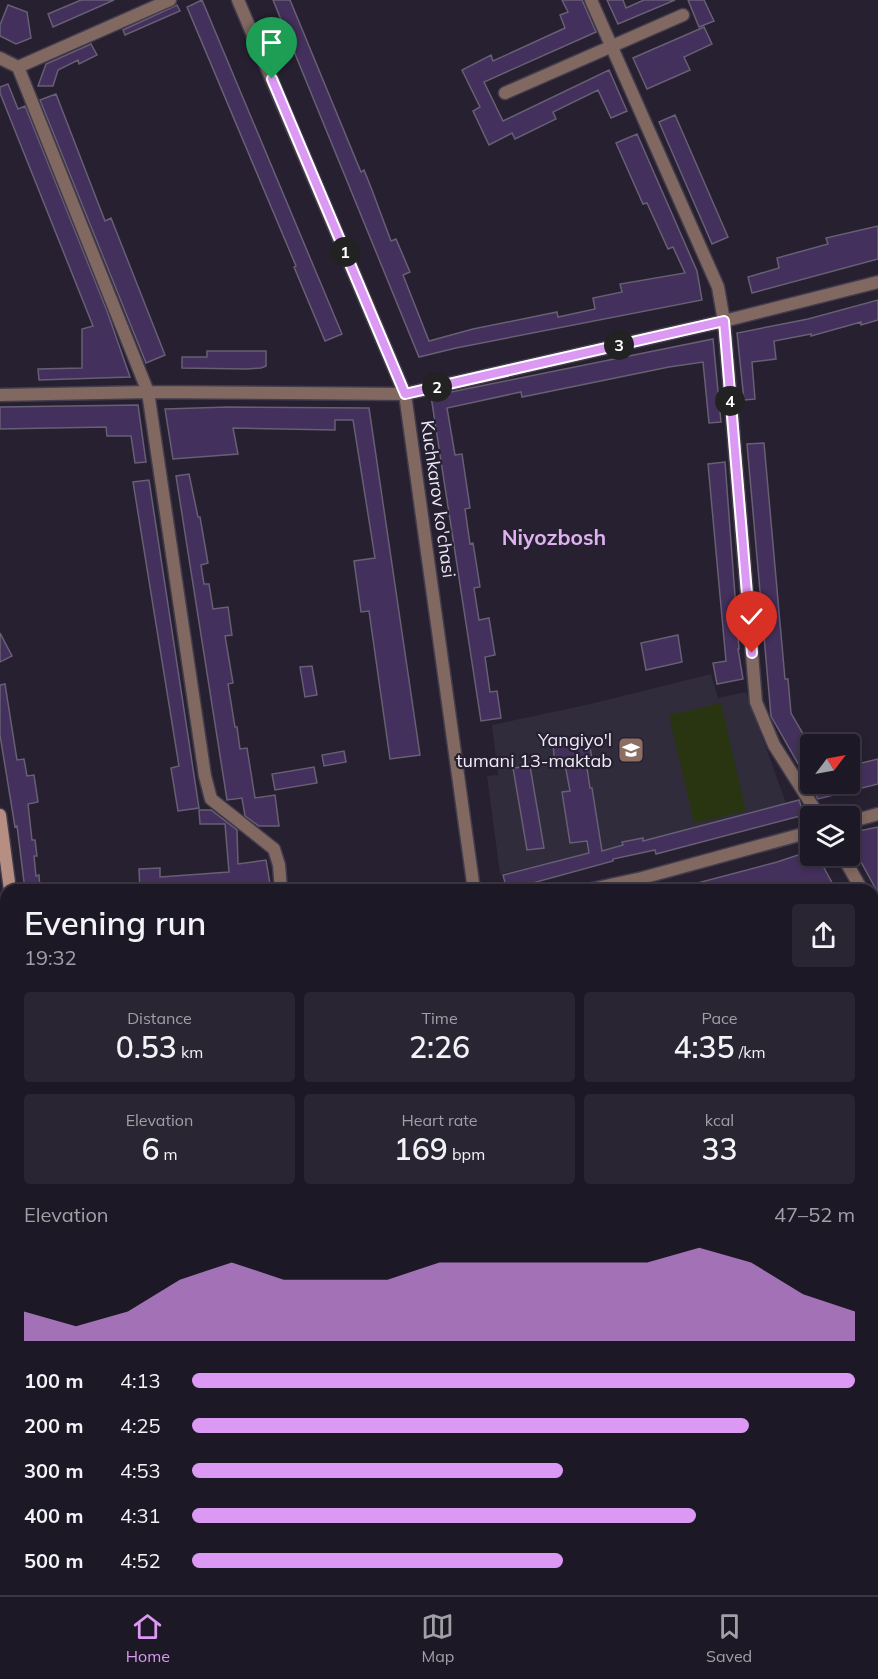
<!DOCTYPE html>
<meta charset="utf-8">
<style>
:root{--surface:#1c1825;--page:#292532;--text:#f1f3f6;--muted:#a0a0a7;--line:#3a3742;--accent:#dc99f4}
body{margin:0;font-family:Mulish,sans-serif;background:var(--page);color:var(--text);height:100vh;display:flex;flex-direction:column;font-size:22px;white-space:nowrap}
*{box-sizing:border-box;margin:0}
p{font-size:20px;color:var(--muted)}
.icon{flex:none;width:33px;height:33px;fill:none;stroke:currentColor;stroke-width:2;stroke-linecap:round;stroke-linejoin:round}
.map{position:relative;flex:1;overflow:hidden}
.sheet{position:absolute;left:0px;top:884px;width:879px;height:712px;display:flex;flex-direction:column;background:var(--surface);border-radius:18px 18px 0 0;box-shadow:0 3px 9px #0003,0 0 0 2px var(--line)}
.sheet>*{flex:none}
.needle{width:39px;rotate:58deg}
.tools{position:absolute;left:800px;top:734px;display:grid;gap:12px}
.tools a{display:grid;place-items:center;width:60px;height:60px;border-radius:6px;background:var(--surface);box-shadow:0 3px 9px #0003,0 0 0 2px var(--line);font-size:30px}
.pin{position:absolute;display:grid;place-items:center;width:51px;height:51px;color:#fff;margin:-62px -26px;border-radius:50% 50% 50% 0;rotate:-45deg;box-shadow:0 0 6px #0007}
.pin .icon{rotate:45deg}
.km{position:absolute;width:30px;height:30px;margin:-15px;border-radius:50%;background:#222;color:#fff;font-size:16px;line-height:30px;text-align:center}
.round{display:grid;place-items:center;flex:none;width:63px;height:63px;border-radius:6px;background:var(--page)}
.summary{display:flex;align-items:center;justify-content:space-between;height:102px;padding:0 24px}
h1{font-size:33px;font-weight:600;line-height:45px}
.stats{display:grid;grid-template-columns:repeat(3,1fr);gap:9px;height:102px;padding:6px 24px}
.stats div{display:grid;align-content:center;border-radius:6px;background:var(--page);text-align:center}
.stats b{font-size:30px;font-weight:600}
.stats small{font-size:16px;font-weight:400}
.stats p{font-size:16px}
.chart{height:168px;padding:12px 24px}
.chart p{display:flex;justify-content:space-between}
.chart svg{width:100%;height:108px;margin-top:6px;fill:var(--accent);opacity:.7}
ul{padding:0 24px;list-style:none;font-size:20px}
li{display:grid;grid-template-columns:96px 72px 1fr;align-items:center;height:45px}
li i{height:15px;border-radius:8px;background:var(--accent)}
.tabs{display:flex;justify-content:space-around;align-items:center;height:84px;border-top:2px solid var(--line);background:var(--surface);font-size:16px;color:var(--muted)}
.tabs a{display:grid;justify-items:center;gap:3px}
.tabs .current{color:var(--accent)}
.map>svg:first-child{display:block}
.commercial{fill:#302c3c}
.green{fill:#293511}
.water{fill:#001116}
.lines{fill:none;stroke-linecap:round;stroke-linejoin:round}
.canal{stroke:#001116;stroke-width:14}
.building{fill:#44305c;stroke:#675f73;stroke-width:1.5}
.street-casing{stroke:#423c4d;stroke-width:15}
.secondary-casing{stroke:#423c4d;stroke-width:15}
.street{stroke:#816860;stroke-width:12}
.secondary{stroke:#b78f82;stroke-width:12}
.route-casing{stroke:#fff;stroke-width:12}
.route{stroke:#dc99f4;stroke-width:8}
.labels{text-anchor:middle;stroke-width:4.5;stroke-linejoin:round;paint-order:stroke}
.street-label{font-size:18px;fill:#eeeaf7;stroke:#262031}
.poi-label{font-size:18px;fill:#eeeaf7;stroke:#262031;text-anchor:end}
.quarter-label{font-size:21px;font-weight:bold;fill:#dfb1f0;stroke:#262031}
</style>
<div class="map">
<svg width="878" height="1595" viewBox="0 0 878 1595">
<rect width="100%" height="100%" fill="#262031"/>
<path class="commercial" d="M711,674L718,698L746,692L786,803L648,840L500,874L487,776L498,775L492,725L586,705Z"/>
<path class="green" d="M721,703L746,811L694,823L669,715Z"/>
<path class="water" d="M873,1565L878,1576V1595H672L692,1590H873Z"/>
<g class="lines">
<path class="canal" d="M873,1502L878,1501
M546,1595L562,1590"/>
</g>
<path class="building" d="M81,0H114L53,27L48,14Z
M202,0L342,334L325,341L294,267L296,266L187,7Z
M273,0H290L361,172L364,170L372,190L391,241L396,239L410,272L403,275L429,341L473,329L557,312L558,317L595,309L593,298L622,292L620,284L685,273L673,247L668,249L647,203L643,204L616,143L637,134L697,271L702,300L456,348L419,357Z
M562,0H582L596,32L484,82L503,121L609,70L627,111L611,118L598,90L553,112L556,119L515,139L512,133L489,145L473,111L480,107L462,70L491,55L493,61L565,28L560,15L568,12Z
M607,0H623L626,8L644,0H675L618,24Z
M688,0H704L714,21L699,27Z
M8,5L27,12L31,38L16,44L0,36V25Z
M177,5L180,11L125,35L123,30Z
M704,27L712,44L684,57L690,70L647,89L633,58Z
M91,44L97,55L79,64L78,60L58,70L53,86H38L46,64Z
M8,84L18,109L25,106L107,311L130,377L39,380L38,369L82,368V329L93,326L0,93V87Z
M56,94L105,221L111,218L165,355L146,363L40,100Z
M675,115L728,237L712,244L659,122Z
M878,226V259L752,293L748,277L779,268L777,258L828,244L826,238Z
M878,300V320L861,325V322L811,336V334L774,341L776,359L752,362L755,399L744,400L737,333L808,319Z
M713,339L721,422L709,423L703,362L669,367L522,397L521,392L447,408L455,455L462,454L470,508L465,509L470,544L473,543L480,587L474,588L479,620L489,618L495,655L485,657L490,692L497,691L501,718L481,721L431,396Z
M207,351H266V366L261,368L247,369L182,368V357H207Z
M138,405L146,462L135,463L131,436H107L106,427L0,429V407Z
M228,407L369,408L420,755L390,759L369,611L361,612L354,561L375,558L353,420H335V430L233,428L238,454L173,459L165,409Z
M764,443L785,679H788L791,713L810,746V783H849V766L878,759V784L818,799L771,716L747,444Z
M725,462L739,649H738L743,679L717,684L713,663L726,661L708,464Z
M189,474L198,517H200L208,563L201,565L204,584H209L213,609L228,607L232,635L225,636L233,683L228,684L235,727H237L240,749L247,748L255,798L275,795L279,826H259L245,816L242,798L227,800L176,476Z
M149,480L199,808L178,811L171,768L179,766L133,482Z
M0,633L12,656L0,662Z
M678,635L682,662L646,670L641,643Z
M312,666L317,695L305,697L300,667Z
M5,684L17,760L24,759L27,776L34,775L38,802L28,804L32,840H35L37,856H34L36,876L39,875L40,890H25L17,826L15,827L0,735V685Z
M589,740L592,760L586,761L590,788H592L602,851L623,845L622,842L643,838V841L799,800L804,815L656,854L655,850L613,859V861L507,890L503,875L589,853L587,841L570,843L562,792L570,791L565,764L555,765L553,745Z
M344,751L346,762L324,766L322,755Z
M530,766L544,848L527,850L513,768Z
M314,767L317,783L275,790L272,774Z
M199,810H211L237,830L238,864L266,860L271,890H140L139,869L160,868V877L229,872L225,824H200Z
M878,827V893L849,840V833Z
M810,851V855H817L836,890H817L813,883L789,889L786,883L764,890H747L746,886L732,890H687L686,886L777,862Z"/>
<g class="lines">
<defs>
<path id="street" d="M170,0L18,67L148,392L205,776L211,799L274,849L279,865L281,890
M238,0L405,394L474,890
M591,0L718,287L724,321L756,702L774,745L819,816
M0,58L18,67
M505,93L683,15
M0,395L148,392L405,394L724,321L878,282
M849,822L878,814
M842,855L862,890
M587,890L642,878L810,832
M873,909L878,918
M0,944L6,943
M0,1216H6
M873,1297L878,1296
M0,1454L6,1451"/>
<path id="secondary" d="M0,815L10,890
M98,1590L99,1595"/>
</defs>
<use href="#street" class="street-casing"/>
<use href="#secondary" class="secondary-casing"/>
<use href="#street" class="street"/>
<use href="#secondary" class="secondary"/>
</g>
<g class="lines">
<defs>
<path id="route" d="M272,79L405,394L724,321L752,653"/>
</defs>
<use href="#route" class="route-casing"/>
<use href="#route" class="route"/>
</g>
<defs>
<symbol id="school-square" viewBox="-11 -11 22 22"><rect x="-9" y="-9" width="18" height="18" rx="4" fill="#8d6e63" stroke="#262031"/><path d="M0-5L7-2L0 1L-7-2ZM-4 1L0 2.5L4 1V4Q0 6-4 4Z" fill="#fff"/></symbol>
</defs>
<g fill-rule="evenodd">
<use href="#school-square" x="616" y="735" width="30" height="30"/>
</g>
<g class="labels">
<g class="street-label">
<text transform="translate(438 499) rotate(82)" y="6">Kuchkarov ko'chasi</text>
</g>
<g class="poi-label">
<text x="612" y="746">Yangiyo'l<tspan x="612" dy="21">tumani 13-maktab</tspan></text>
</g>
<g class="quarter-label">
<text x="554" y="545">Niyozbosh</text>
</g>
</g>
</svg>
<div class="tools">
<a><svg class="needle" viewBox="-14 -14 28 28"><path d="M0-13l5 13h-10z" fill="#e53935"/><path d="M0 13l5-13h-10z" fill="#a0a0a7"/></svg></a>
<a><svg class="icon" aria-label="layers" viewBox="0 0 24 24"><path d="M12 4l9 5-9 5-9-5zM3 14l9 5 9-5"/></svg></a>
</div>
<div class="pin" style="left:272px;top:79px;background:#1e9e55"><svg class="icon" aria-label="arrive" viewBox="0 0 24 24"><path d="M6 21V4h12l-3 4 3 4H6"/></svg></div>
<div class="pin" style="left:752px;top:653px;background:#d93025"><svg class="icon" aria-label="check" viewBox="0 0 24 24"><path d="M5 12l5 5 9-10"/></svg></div>
<b class="km" style="left:345px;top:252px">1</b>
<b class="km" style="left:437px;top:387px">2</b>
<b class="km" style="left:619px;top:345px">3</b>
<b class="km" style="left:730px;top:401px">4</b>
<section class="sheet">
<div class="summary"><div><h1>Evening run</h1><p>19:32</p></div><a class="round"><svg class="icon" aria-label="share" viewBox="0 0 24 24"><path d="M12 15V3M7 8l5-5 5 5M5 13v7h14v-7"/></svg></a></div>
<div class="stats">
<div><p>Distance</p><b>0.53<small> km</small></b></div>
<div><p>Time</p><b>2:26</b></div>
<div><p>Pace</p><b>4:35<small> /km</small></b></div>
</div>
<div class="stats">
<div><p>Elevation</p><b>6<small> m</small></b></div>
<div><p>Heart rate</p><b>169<small> bpm</small></b></div>
<div><p>kcal</p><b>33</b></div>
</div>
<div class="chart"><p><span>Elevation</span>47–52 m</p>
<svg viewBox="0 0 160 44" preserveAspectRatio="none"><path d="M0 44V32L10 38L20 32L30 19L40 12L50 19L60 19L70 19L80 12L90 12L100 12L110 12L120 12L130 6L140 12L150 25L160 32V44z"/></svg>
</div>
<ul>
<li><b>100 m</b>4:13<i style="width:100%"></i></li>
<li><b>200 m</b>4:25<i style="width:84%"></i></li>
<li><b>300 m</b>4:53<i style="width:56%"></i></li>
<li><b>400 m</b>4:31<i style="width:76%"></i></li>
<li><b>500 m</b>4:52<i style="width:56%"></i></li>
</ul>
</section>
</div>
<nav class="tabs">
<a class="current"><svg class="icon" aria-label="home" viewBox="0 0 24 24"><path d="M3 11l9-7 9 7M6 9v11h12V9"/></svg>Home</a>
<a><svg class="icon" aria-label="map" viewBox="0 0 24 24"><path d="M3 6l6-2 6 2 6-2v14l-6 2-6-2-6 2zM9 4v14M15 6v14"/></svg>Map</a>
<a><svg class="icon" aria-label="saved" viewBox="0 0 24 24"><path d="M7 4h10v16l-5-4-5 4z"/></svg>Saved</a>
</nav>
